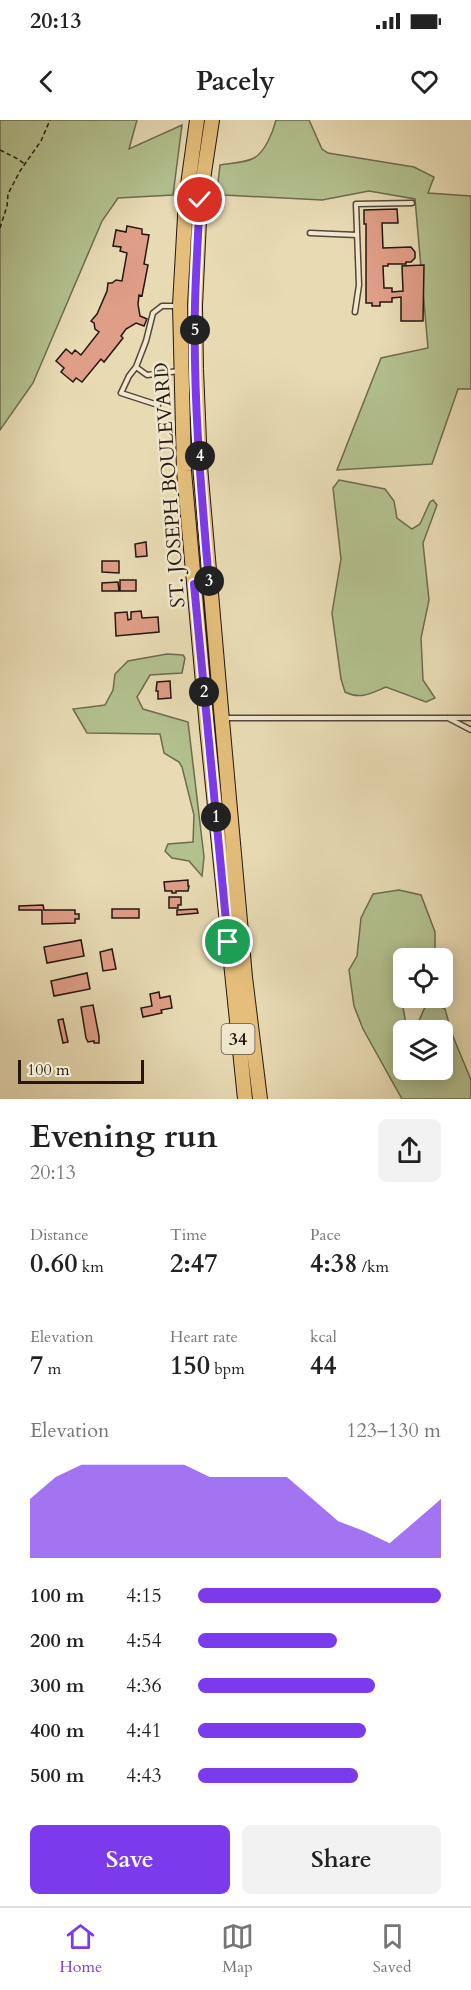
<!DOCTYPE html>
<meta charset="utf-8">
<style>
:root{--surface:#fff;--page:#f2f2f2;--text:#222;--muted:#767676;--line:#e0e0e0;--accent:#7c3aed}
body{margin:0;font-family:Cardo,serif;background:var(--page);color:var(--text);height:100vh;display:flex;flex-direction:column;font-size:22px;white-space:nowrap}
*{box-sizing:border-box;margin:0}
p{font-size:20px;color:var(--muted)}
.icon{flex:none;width:33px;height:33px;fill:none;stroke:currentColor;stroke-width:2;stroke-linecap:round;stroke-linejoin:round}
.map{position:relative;height:979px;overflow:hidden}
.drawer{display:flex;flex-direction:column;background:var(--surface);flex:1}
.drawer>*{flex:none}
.buttons{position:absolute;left:393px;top:828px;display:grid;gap:12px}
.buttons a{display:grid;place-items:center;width:60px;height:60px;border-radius:9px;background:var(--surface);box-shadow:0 3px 15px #0003;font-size:30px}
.scale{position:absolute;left:18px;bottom:15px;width:126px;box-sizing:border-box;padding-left:6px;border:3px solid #26160f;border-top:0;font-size:16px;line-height:21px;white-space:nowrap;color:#26160f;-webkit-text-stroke:4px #f0e8ce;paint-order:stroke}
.pin{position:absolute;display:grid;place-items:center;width:51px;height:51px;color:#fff;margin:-26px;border:3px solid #fff;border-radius:50%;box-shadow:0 2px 6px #0007}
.km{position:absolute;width:30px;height:30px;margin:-15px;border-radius:50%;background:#222;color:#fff;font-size:16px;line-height:30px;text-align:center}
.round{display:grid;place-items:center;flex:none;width:63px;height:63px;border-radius:9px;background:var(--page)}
.headline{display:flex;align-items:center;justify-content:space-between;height:102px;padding:0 30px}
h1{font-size:33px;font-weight:800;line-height:45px}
.figures{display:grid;grid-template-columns:repeat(3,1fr);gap:9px;height:102px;padding:6px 30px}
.figures div{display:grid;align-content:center}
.figures b{font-size:26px;font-weight:800}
.figures small{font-size:16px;font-weight:400}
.figures p{font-size:16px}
.chart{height:168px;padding:12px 30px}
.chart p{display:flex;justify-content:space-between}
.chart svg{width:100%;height:108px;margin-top:6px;fill:var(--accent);opacity:.7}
.button{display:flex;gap:12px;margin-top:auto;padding:12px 30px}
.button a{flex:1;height:69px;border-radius:9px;background:var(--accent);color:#fff;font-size:24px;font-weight:800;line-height:69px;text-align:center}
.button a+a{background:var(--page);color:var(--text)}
ul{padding:0 30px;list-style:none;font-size:20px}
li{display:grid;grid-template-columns:96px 72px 1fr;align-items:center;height:45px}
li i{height:15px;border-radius:8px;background:var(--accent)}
.status{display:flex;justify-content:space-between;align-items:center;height:42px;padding:0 30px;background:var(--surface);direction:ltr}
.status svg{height:16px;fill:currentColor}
header{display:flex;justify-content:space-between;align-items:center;height:78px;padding:0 30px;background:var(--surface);font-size:27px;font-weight:800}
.tab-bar{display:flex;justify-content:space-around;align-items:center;height:84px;border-top:2px solid var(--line);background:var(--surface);font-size:16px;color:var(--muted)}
.tab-bar a{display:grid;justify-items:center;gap:3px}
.tab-bar .active{color:var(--accent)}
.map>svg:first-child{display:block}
.green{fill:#b3c18f;stroke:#6c6c4f;stroke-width:1.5;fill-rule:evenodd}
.building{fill:#df9e87;stroke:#26160f;stroke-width:1.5}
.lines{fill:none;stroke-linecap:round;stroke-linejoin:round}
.lane-casing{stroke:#564738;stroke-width:7}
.primary-casing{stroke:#26160f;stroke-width:16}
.path{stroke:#26160f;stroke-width:1.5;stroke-dasharray:4.5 3;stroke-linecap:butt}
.lane{stroke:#f0e8ce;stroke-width:4}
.primary{stroke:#e4be7a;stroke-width:14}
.route-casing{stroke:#fff;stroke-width:12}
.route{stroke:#7c3aed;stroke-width:8}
.labels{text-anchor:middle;stroke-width:5;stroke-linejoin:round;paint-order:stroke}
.shield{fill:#f0e8ce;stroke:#635548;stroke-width:1.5}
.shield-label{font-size:18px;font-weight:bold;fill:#26160f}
.street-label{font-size:20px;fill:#26160f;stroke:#f0e8ce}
</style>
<div class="status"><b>20:13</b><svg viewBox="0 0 49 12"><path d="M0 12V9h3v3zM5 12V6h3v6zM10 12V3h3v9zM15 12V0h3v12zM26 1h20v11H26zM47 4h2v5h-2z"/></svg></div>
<header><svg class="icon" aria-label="back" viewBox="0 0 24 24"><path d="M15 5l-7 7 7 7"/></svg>Pacely<svg class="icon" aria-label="heart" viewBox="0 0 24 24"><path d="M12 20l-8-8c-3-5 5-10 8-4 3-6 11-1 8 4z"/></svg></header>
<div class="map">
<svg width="471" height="979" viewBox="0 0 471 979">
<rect width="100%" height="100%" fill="#e8dbb4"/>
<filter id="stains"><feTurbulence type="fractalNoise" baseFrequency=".00333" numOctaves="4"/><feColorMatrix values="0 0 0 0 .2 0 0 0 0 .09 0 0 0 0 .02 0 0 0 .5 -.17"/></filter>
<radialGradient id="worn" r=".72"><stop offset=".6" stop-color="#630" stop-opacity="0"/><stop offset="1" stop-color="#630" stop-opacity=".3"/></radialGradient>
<path class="green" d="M0,0H137L129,29L182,5L173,75L118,78L102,101L33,263L0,310Z
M276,0H309L322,29L328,33L414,47L434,57L428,73L471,76V269H458L432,344L337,350L381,238L428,228L415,79L369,71L322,80L224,75L218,63L220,45C230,43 245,43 254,38C265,32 273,12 276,0Z
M339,360L385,369L394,381L397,398L412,409L420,404L430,382L433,380L437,385L423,423L429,480L421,518L423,560L435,578L426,582L386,567C372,573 360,580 345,572L341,559L332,493L341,439L333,368Z
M167,534L183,535L185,538L182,553L150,555L137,577L143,589L188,602L204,737L202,756L189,741L172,738L165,731L168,724L193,722L194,695L182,647L179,642L164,633L160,614L87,613L73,589L105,585L113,570L115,554L128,541Z
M399,770L421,775L435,812V838H404L403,874L401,876L406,904L418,903L428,880L445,889L452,914L471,960V979H402L363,909L354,886L349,850L357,836L361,798L373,774ZM404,910H442V950H404Z"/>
<path class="building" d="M397,89L398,103H382L383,128L411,127L415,132V138L411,142H406V144H388V146H383L384,168H392V172L403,171L402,146L424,145L423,201H401V177L392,178V182H380V186H372V183H366V104H364V90Z
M127,106L142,109V114L149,115L144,144L148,145L142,176L139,175L138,184L140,196L147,199L144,206L136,203L126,209L121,216L123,218L104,242L101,239L82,262L76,258L73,262L61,252L64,248L56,241L66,229L72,234L75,230L81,235L99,212L95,209L94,203L91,201L97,194L107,171L108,163H112L116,160L122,161L127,133L120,131L121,127L113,126L116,110L126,112Z
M146,422L147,436L136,437L135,424Z
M102,441H119V453L102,452Z
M120,460H136V471H120Z
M118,462L119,471H102V463Z
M141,491L142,498L158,497L159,512L116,516L115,493L127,492L128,500L131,499V492Z
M170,561L171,578L158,579V571H156L157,562Z
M188,760V766H189L188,771H176V773H172V771H165L164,762Z
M169,777H181V785H178V788H169Z
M43,785L44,790H75V794H79V799H75V803L42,804V790H19V786Z
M112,789H139V798H112Z
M197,789L198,793L177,795V790Z
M81,820L84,836L47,843L44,827Z
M112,829L116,849L103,851L100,832Z
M87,853L90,869L54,876L51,861Z
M159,872L160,878L170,876L172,888L161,890L162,893L143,897L141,888L152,886L150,874Z
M93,885L99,916V923H94V921L88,922L86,918L81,887Z
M63,899L68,922L63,923L58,900Z"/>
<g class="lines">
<defs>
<path id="lane" d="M310,113L357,115
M176,186H162L153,193L146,221L136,247L147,255L179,251
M355,192L359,165L356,84L412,83
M136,247L129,256L121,273L158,285
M225,598H471
M448,598L471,610"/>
<path id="primary" d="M197,0L186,79L180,185L184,351L207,608L245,979
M212,0L200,79L195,186L196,249L200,346L221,589L245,857L260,979"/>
</defs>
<use href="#lane" class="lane-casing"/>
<use href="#primary" class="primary-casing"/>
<path class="path" d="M0,30L16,38L25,44
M0,108L7,86L8,74L20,51L41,21L50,0"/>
<use href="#lane" class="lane"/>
<use href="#primary" class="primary"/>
</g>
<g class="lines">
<defs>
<path id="route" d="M200,80C198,114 196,149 195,184C193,277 201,370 209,462L194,464L228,822"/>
</defs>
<use href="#route" class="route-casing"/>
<use href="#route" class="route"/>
</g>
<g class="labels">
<rect class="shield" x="221.5" y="904" width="33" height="30" rx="4.5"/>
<g class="shield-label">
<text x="238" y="925">34</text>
</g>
<g class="street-label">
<text transform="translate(169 365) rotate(-94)" y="7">ST. JOSEPH BOULEVARD</text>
</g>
</g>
<rect width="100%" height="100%" filter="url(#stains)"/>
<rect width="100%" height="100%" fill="url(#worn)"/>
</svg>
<div class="buttons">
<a><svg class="icon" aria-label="locate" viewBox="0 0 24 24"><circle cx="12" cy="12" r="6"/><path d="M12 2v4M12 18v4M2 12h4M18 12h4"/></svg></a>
<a><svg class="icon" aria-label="layers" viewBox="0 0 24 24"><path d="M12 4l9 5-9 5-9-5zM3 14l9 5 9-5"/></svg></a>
</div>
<div class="scale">100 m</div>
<div class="pin" style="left:228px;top:822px;background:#1e9e55"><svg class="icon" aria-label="arrive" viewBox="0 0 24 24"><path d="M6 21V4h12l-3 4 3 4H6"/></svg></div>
<div class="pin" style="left:200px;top:80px;background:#d93025"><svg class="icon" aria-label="check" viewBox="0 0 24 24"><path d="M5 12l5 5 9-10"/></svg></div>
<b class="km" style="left:216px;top:697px">1</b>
<b class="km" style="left:204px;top:572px">2</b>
<b class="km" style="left:209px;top:461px">3</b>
<b class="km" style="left:200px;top:336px">4</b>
<b class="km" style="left:195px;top:210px">5</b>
</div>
<section class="drawer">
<div class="headline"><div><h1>Evening run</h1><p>20:13</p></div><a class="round"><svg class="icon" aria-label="share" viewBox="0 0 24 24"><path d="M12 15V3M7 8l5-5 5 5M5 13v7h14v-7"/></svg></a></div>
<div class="figures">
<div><p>Distance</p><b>0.60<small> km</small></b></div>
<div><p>Time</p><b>2:47</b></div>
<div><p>Pace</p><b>4:38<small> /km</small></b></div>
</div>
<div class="figures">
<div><p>Elevation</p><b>7<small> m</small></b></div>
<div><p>Heart rate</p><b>150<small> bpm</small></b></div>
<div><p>kcal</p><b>44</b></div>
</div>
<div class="chart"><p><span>Elevation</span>123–130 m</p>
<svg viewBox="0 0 160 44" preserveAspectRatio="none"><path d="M0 44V20L10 11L20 6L30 6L40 6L50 6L60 6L70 11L80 11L90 11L100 11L110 20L120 29L130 33L140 38L150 29L160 20V44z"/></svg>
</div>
<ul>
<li><b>100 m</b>4:15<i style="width:100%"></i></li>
<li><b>200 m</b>4:54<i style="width:57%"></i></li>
<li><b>300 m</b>4:36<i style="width:73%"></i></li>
<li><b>400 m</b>4:41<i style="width:69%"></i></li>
<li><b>500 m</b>4:43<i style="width:66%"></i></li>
</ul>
<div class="button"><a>Save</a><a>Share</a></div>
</section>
<nav class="tab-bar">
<a class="active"><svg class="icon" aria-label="home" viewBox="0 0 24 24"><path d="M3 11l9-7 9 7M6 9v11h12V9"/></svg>Home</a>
<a><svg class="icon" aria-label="map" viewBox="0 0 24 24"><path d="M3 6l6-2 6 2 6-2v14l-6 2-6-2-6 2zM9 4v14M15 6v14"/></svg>Map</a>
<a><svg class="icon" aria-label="saved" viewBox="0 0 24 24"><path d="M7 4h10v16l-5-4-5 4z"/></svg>Saved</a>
</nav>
